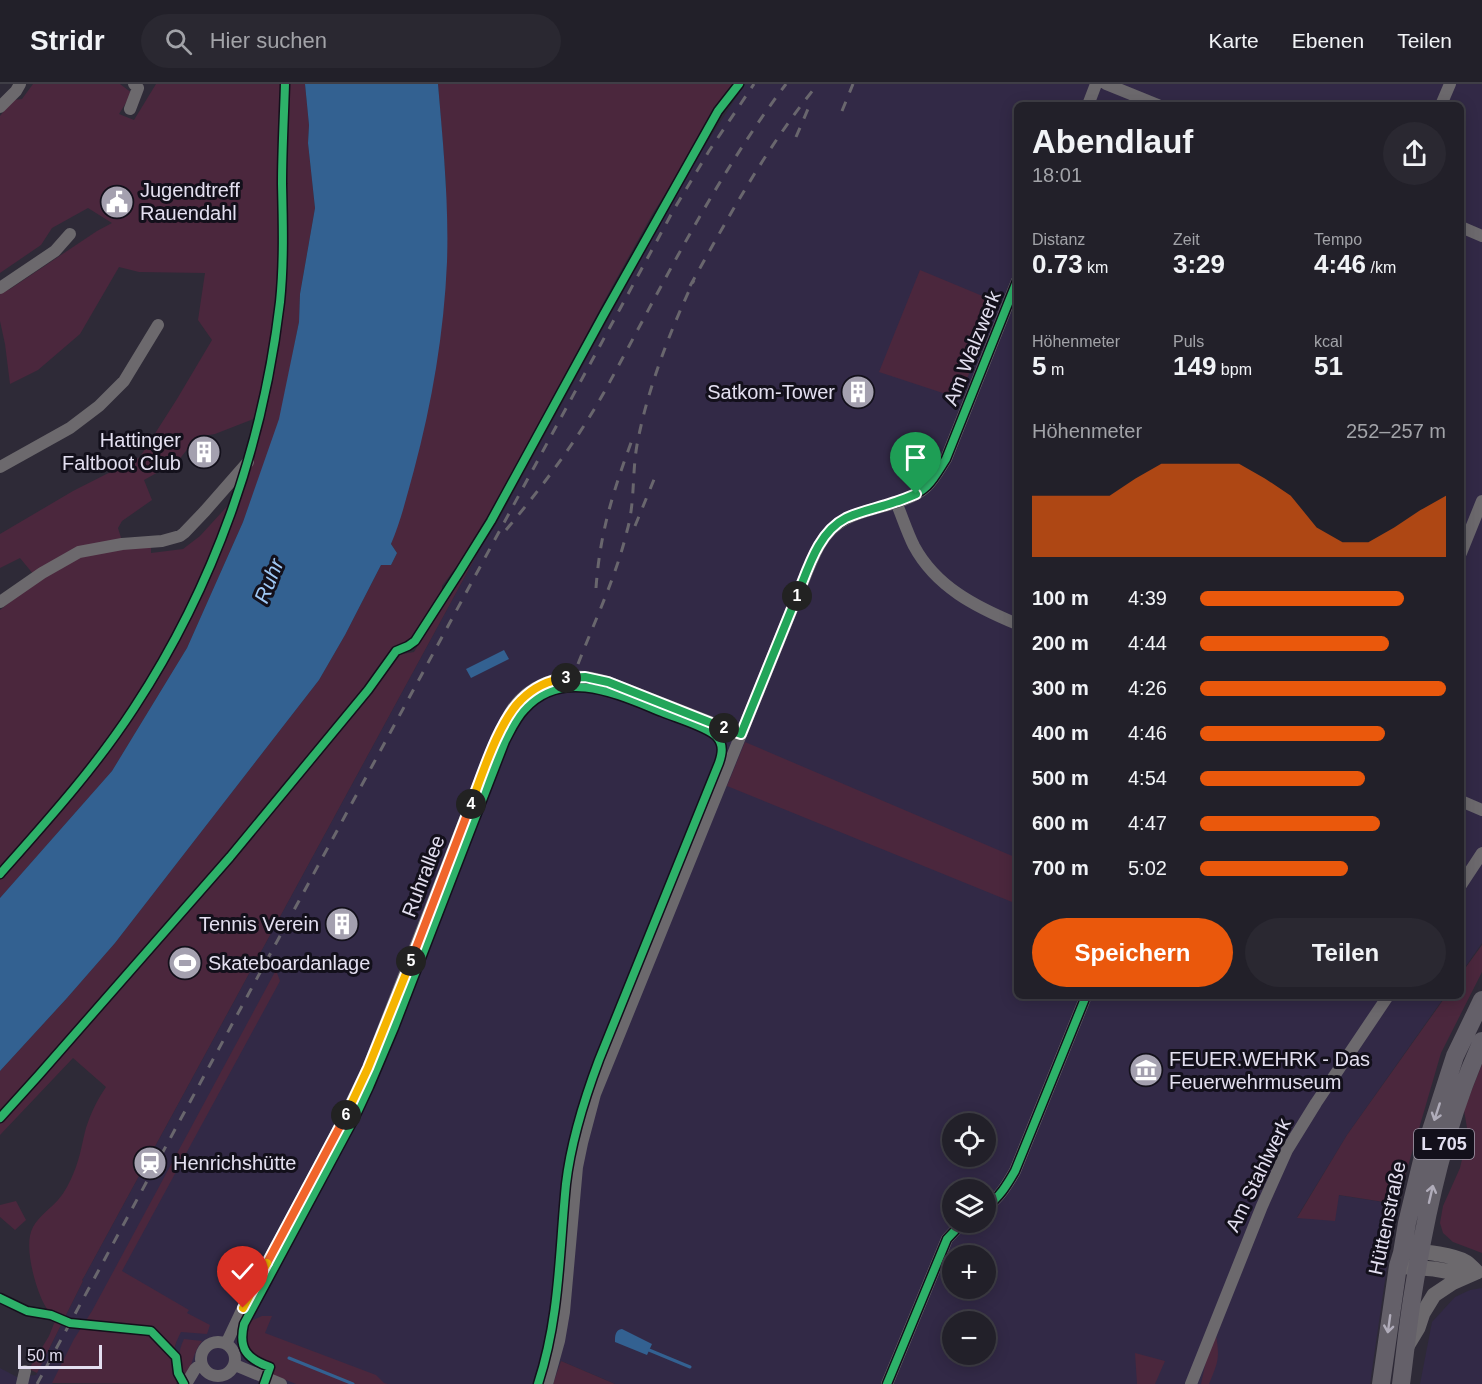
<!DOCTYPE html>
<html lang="de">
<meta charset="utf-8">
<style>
:root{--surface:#222029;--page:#2a2831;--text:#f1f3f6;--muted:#a2a3a8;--line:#3f3e46;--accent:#ea580c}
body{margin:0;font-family:Helvetica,sans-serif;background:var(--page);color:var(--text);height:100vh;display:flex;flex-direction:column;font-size:22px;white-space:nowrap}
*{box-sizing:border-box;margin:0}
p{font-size:20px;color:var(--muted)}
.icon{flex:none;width:33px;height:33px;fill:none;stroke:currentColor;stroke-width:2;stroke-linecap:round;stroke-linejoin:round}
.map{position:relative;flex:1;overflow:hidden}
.drawer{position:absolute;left:1014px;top:18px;width:450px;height:897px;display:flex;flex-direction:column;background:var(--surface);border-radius:9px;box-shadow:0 3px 15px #0003,0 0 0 2px var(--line)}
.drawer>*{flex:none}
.fabs{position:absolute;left:942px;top:1029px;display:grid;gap:12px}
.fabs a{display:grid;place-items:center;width:54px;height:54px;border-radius:50%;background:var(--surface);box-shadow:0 3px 15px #0003,0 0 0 2px var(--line);font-size:30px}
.scale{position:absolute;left:18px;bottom:15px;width:84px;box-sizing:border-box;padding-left:6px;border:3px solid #e3dff0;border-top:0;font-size:16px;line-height:21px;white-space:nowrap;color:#e3dff0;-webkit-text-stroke:4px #13101b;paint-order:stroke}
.pin{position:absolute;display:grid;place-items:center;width:51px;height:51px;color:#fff;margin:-62px -26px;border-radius:50% 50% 50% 0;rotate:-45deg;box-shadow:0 0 6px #0007}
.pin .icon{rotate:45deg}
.km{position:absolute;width:30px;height:30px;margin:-15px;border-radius:50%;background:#222;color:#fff;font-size:16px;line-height:30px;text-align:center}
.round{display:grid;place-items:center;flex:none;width:63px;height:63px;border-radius:32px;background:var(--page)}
.headline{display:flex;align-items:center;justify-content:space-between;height:102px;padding:0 18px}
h1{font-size:33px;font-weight:700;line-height:45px}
.metrics{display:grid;grid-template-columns:repeat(3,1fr);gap:9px;height:102px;padding:6px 18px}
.metrics div{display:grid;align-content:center}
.metrics b{font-size:26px;font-weight:700}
.metrics small{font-size:16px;font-weight:400}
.metrics p{font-size:16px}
.chart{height:168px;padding:12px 18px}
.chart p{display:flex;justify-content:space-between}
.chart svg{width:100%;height:108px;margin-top:6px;fill:var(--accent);opacity:.7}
.primary-button{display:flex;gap:12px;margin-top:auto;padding:12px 18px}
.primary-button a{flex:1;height:69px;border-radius:36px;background:var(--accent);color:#fff;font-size:24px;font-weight:700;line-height:69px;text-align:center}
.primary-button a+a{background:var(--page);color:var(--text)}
ul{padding:0 18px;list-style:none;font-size:20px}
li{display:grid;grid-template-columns:96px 72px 1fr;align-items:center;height:45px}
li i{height:15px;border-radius:8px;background:var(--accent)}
header{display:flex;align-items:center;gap:36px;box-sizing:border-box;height:84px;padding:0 30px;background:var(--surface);border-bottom:2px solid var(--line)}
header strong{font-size:28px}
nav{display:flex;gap:33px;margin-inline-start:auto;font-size:21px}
.search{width:420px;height:54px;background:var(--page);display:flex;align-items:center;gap:15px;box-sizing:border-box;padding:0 21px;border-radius:33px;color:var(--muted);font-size:22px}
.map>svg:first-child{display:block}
.built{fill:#322946;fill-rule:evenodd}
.green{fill:#4b273d}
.water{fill:#336191}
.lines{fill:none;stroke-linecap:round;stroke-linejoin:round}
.stream{stroke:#336191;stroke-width:3}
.minor{stroke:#6c696d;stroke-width:12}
.tertiary{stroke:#6c696d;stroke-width:15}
.primary{stroke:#646069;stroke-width:18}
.rail{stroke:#69666d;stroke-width:3;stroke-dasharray:10 10;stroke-linecap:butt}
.cycleway-casing{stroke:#13101b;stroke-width:11}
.cycleway{stroke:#2db169;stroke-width:8}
.oneway{stroke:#b0acba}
.split-1-casing{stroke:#fff;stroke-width:12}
.split-2-casing{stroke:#fff;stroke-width:12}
.split-3-casing{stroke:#fff;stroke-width:12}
.split-4-casing{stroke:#fff;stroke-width:12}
.split-5-casing{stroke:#fff;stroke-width:12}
.split-6-casing{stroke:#fff;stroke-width:12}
.split-7-casing{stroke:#fff;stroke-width:12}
.split-8-casing{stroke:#fff;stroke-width:12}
.split-1{stroke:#22a559;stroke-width:8}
.split-2{stroke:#22a559;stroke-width:8}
.split-3{stroke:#22a559;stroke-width:8}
.split-4{stroke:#f5b400;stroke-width:8}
.split-5{stroke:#f0652b;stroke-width:8}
.split-6{stroke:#f5b400;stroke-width:8}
.split-7{stroke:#f0652b;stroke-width:8}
.split-8{stroke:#f5b400;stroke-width:8}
.labels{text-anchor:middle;stroke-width:6;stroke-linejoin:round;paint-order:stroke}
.shield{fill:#13101b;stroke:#a5a1b0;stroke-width:1.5}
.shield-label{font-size:18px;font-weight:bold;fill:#e3dff0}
.poi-label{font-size:20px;fill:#e3dff0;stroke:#13101b;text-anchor:start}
.street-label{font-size:20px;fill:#e3dff0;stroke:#13101b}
.water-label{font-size:21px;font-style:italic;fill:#a0c9f6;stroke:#13101b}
</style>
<header>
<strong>Stridr</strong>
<div class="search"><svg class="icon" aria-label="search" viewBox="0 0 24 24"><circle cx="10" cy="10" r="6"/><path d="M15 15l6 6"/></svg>Hier suchen</div>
<nav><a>Karte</a><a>Ebenen</a><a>Teilen</a></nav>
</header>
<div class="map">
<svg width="1482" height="1300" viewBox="0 0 1482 1300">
<rect width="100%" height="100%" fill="#2e2a37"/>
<path class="built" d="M745,0H1482V859L1461,889V21H1017V912H1445L1347,1051L1297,1133L1338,1111L1396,1120L1370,1300H615L561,1277L553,1300H177L178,1297L174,1284L173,1271L177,1255L52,1299L53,1300H0V1284L17,1293L36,1291L83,1197L82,1196L84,1193L481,463L498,437L671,120L702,66ZM952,1040H986V1072H952ZM952,1106H986V1138H952ZM952,1172H986V1204H952ZM952,1238H986V1270H952Z
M1482,1204V1300H1420L1432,1238L1455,1213L1470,1206Z"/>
<path class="green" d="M33,0H120L132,9L119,30L134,36L156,0H283L278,218L256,334L215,350L197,353L178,377L144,396L152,416L122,437L118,444L122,457L34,491L20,474L0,484V450L73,407L140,373L177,315L212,256L198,236L205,189L139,188L119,183L80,250L38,286L10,300L5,260L0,237V209L10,205L97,147L112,139L88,124L52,144L41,161L0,189V32L13,16L22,15Z
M288,0H305L309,41L308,59L315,124L300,210L299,238L280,335L243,438L187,564L112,687L0,814V795C48,741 95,688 136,629C151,606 164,581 177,558L173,555L132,624L56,724L0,786V526L40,494L78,472L151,461V469L183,465L200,452L232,417L241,410L260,338L277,259L283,217Z
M438,0H736L653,129L608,210L479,452L442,502V509L413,554L394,565L283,705L37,992L0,1032V987L67,914L115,859L319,596L345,551L381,481H391L397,469L391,460L406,413L446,101Z
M920,186L997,218L960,313H955L879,288Z
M481,463L84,1193L82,1196L83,1197L37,1289L29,1285L49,1252L55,1237C52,1231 46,1225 43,1218C35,1201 23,1161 33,1143C39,1132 50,1125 58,1116C65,1108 70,1098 74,1088C80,1074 82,1059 86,1044C91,1029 97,1016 106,1003L73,974L0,1051V1038C79,952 154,863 230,774C287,708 346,642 397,571L414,568L452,504Z
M745,658L1017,774V820L727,702Z
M1482,861V888L1441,969L1397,1120L1339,1111L1335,1137L1297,1134L1347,1051L1446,912H1461V890Z
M276,886L280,897L122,1187L189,1226L187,1229L210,1241L207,1250L181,1248C172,1265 170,1279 178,1297L176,1300L52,1299L74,1255L92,1227Z
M1482,980V1169L1453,1158L1443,1149L1440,1139L1443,1122L1460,1084L1468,1050L1464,1026Z
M16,1117L26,1136L15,1146L0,1133V1121Z
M262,1232H272L265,1249L376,1291L384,1299L388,1300H296L271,1290L273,1283C267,1280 260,1278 254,1274C241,1266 244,1251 248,1238Z
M1216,1251C1220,1275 1218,1278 1209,1300H1201L1206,1277Z
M184,1255L202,1257C193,1268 192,1283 185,1296C178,1282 177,1269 184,1255Z
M1135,1269L1165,1277L1155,1300H1137Z
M561,1277L615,1300H553Z"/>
<path class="water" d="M305,0H438C443,59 449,119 447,178C444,249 432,319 414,386C407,411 401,437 391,460L397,469L391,481H381L345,551L319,596L115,859L67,914L0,987V814L112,687L187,564L243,438L279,335L299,238L300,210L315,124L308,59L309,41Z
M504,566L509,575L471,594L466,585Z
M622,1245L652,1260L647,1271L615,1258C615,1252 615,1246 622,1245Z"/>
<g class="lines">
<path class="stream" d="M649,1266L690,1283
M289,1274L353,1300"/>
<path class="minor" d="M1106,0L1158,21
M1088,21L1096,0
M1441,21L1450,0
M0,23L16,7L20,0
M130,25L138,4L134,0
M1461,143L1482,152
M0,204L55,167L70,150
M0,383L70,344L99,322L124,297L158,241
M896,418C902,432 907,448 914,462C936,503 976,523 1017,540
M1461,469L1482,417
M0,518L42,489L79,468L122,460L162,457L180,452L184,449L205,427L248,378
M1461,717L1482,726
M1461,801L1482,769
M986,1123C999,1114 1007,1101 1015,1087L1086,912
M201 1275a17 17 0 1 1 34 0a17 17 0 1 1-34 0Z
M226,1260L243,1224L333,1056L368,984L497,653C502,644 507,633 513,624C529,602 559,590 585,593C593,594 601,596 608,598L741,650
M235,1281L281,1300
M22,1300L25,1287
M186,1300L195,1285L201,1280
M547,1300L559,1257L564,1228L577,1083L582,1059L595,1010L807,488C813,474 819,458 830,447C856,420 900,427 927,402C935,394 940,384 946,375L1017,197
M887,1300L947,1155L963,1138
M1191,1300L1262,1122L1287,1066L1316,1019L1388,912"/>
<path class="tertiary" d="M1411,1168C1425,1167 1453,1171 1466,1178C1470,1181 1474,1185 1477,1188
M1407,1183L1434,1185L1457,1189H1469
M1406,1264L1418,1244L1423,1229L1434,1211L1452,1199L1477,1188"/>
<path class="primary" d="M1381,1300L1398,1182L1402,1169L1407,1139L1424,1068L1455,972L1482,916
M1401,1300C1405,1270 1408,1239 1413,1209C1427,1122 1446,1037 1482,957"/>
<path class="rail" d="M842,27L853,0
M796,53L811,18
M690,202C729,132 767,62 818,0
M635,442L655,393
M506,446C543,402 579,354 607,303C663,200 715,94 786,0
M596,504C600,448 613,408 632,356
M578,580C595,536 616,493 627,447C635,419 632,389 637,361C647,306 670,247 694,196
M37,1300L673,127L709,67L754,0"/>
<defs>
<path id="cycleway" d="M741,650L807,488C813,474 819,458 830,447C856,420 900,427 927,402C935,394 940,384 946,375L1017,197
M0,790C47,737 95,684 134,624C214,502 263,363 280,218C284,179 283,139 282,100C282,67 284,33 285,0
M0,1034L38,992L230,773L368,606L396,567L408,562L415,557L460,487L491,437L604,230L718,27L739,0
M986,1123C999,1114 1007,1101 1015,1087L1086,912
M0,1214L27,1227L51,1231L70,1239L151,1247L176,1273L178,1289L184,1300
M264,1300L270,1283C247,1275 238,1265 244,1240L355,1033L369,1003L394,944L505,657C511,646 516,634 525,625C563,583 619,611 662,628C676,634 708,643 717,653C724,661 722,670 719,679L599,976C584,1016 571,1057 566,1100C559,1169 560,1233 538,1300
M887,1300L947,1155L963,1138"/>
</defs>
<use href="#cycleway" class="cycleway-casing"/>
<use href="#cycleway" class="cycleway"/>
</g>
<defs><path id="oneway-shaft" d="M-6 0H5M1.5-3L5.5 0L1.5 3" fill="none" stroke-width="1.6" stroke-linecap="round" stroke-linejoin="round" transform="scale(1.5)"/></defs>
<g class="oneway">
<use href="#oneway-shaft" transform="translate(1437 1028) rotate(108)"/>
<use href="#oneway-shaft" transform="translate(1431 1110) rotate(-77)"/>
<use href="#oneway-shaft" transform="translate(1389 1240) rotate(98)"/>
</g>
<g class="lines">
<defs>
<path id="split-1" d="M797,512C808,485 818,448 846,434C861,427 878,424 895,418C902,416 909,413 916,410"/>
<path id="split-2" d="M724,644L741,650L797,512"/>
<path id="split-3" d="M566,594L585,593L608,598L724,644"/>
<path id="split-4" d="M471,720C482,691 499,637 521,616C533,604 549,596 566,594"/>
<path id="split-5" d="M411,877L471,720"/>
<path id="split-6" d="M346,1031L368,984L411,877"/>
<path id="split-7" d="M267,1179L346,1031"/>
<path id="split-8" d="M243,1224L267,1179"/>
</defs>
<use href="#split-1" class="split-1-casing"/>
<use href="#split-2" class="split-2-casing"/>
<use href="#split-3" class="split-3-casing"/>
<use href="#split-4" class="split-4-casing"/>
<use href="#split-5" class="split-5-casing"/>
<use href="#split-6" class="split-6-casing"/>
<use href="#split-7" class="split-7-casing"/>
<use href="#split-8" class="split-8-casing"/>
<use href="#split-1" class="split-1"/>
<use href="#split-2" class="split-2"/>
<use href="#split-3" class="split-3"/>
<use href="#split-4" class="split-4"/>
<use href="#split-5" class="split-5"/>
<use href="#split-6" class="split-6"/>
<use href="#split-7" class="split-7"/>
<use href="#split-8" class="split-8"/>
</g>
<defs>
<symbol id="civic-disc" viewBox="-11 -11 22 22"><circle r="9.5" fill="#a4a0af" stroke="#13101b"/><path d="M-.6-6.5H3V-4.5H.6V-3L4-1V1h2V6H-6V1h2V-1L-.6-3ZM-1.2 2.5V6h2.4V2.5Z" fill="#fff"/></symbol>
<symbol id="building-disc" viewBox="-11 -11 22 22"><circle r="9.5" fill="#a4a0af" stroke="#13101b"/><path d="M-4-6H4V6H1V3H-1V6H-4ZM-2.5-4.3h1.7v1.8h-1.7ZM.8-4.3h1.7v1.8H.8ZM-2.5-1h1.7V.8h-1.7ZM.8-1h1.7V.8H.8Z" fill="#fff"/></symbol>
<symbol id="stadium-disc" viewBox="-11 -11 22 22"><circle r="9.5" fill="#a4a0af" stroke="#13101b"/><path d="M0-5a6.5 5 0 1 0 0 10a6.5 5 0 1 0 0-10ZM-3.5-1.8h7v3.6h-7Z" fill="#fff"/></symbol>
<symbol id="museum-disc" viewBox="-11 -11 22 22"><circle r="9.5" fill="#a4a0af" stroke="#13101b"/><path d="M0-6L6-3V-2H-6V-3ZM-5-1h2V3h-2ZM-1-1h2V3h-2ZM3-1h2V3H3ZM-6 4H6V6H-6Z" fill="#fff"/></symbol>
<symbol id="station-disc" viewBox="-11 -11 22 22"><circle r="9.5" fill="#a4a0af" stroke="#13101b"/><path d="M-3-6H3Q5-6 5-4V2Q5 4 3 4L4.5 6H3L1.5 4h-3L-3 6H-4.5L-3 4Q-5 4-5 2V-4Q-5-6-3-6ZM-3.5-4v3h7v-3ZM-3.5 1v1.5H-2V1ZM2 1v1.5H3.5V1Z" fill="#fff"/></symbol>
</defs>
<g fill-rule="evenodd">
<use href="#civic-disc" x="98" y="99" width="38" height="38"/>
<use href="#building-disc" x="839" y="289" width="38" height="38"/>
<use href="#building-disc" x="185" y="349" width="38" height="38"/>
<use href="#building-disc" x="323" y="821" width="38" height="38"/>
<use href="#stadium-disc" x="166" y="860" width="38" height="38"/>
<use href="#museum-disc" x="1127" y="967" width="38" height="38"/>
<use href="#station-disc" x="131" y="1060" width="38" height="38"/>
</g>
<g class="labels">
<rect class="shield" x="1414" y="1045" width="60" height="30" rx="4.5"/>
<g class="shield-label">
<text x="1444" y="1066">L 705</text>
</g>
<g class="poi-label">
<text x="140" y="113">Jugendtreff<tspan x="140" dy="23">Rauendahl</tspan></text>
<text x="835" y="315" text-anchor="end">Satkom-Tower</text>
<text x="181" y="363" text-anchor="end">Hattinger<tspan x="181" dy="23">Faltboot Club</tspan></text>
<text x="319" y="847" text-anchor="end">Tennis Verein</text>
<text x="208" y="886">Skateboardanlage</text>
<text x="1169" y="982">FEUER.WEHRK - Das<tspan x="1169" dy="23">Feuerwehrmuseum</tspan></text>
<text x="173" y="1086">Henrichshütte</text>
</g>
<g class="street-label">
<text transform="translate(972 264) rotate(-68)" y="7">Am Walzwerk</text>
<text transform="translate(423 792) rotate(-69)" y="7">Ruhrallee</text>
<text transform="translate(1258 1091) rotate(-64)" y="7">Am Stahlwerk</text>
<text transform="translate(1387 1134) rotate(-78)" y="7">Hüttenstraße</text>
</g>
<g class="water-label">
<text transform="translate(269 497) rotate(-68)" y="7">Ruhr</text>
</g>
</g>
</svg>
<div class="fabs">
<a><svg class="icon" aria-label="locate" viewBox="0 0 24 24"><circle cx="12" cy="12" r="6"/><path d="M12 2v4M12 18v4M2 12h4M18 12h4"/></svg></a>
<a><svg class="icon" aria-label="layers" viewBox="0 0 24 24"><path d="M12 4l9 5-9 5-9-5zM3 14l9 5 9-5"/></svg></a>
<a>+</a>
<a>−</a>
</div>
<div class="scale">50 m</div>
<div class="pin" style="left:916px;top:410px;background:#1e9e55"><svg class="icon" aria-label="arrive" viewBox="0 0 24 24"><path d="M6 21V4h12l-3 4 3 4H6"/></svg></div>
<div class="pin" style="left:243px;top:1224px;background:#d93025"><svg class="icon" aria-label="check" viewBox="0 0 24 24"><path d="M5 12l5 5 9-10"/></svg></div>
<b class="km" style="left:797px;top:512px">1</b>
<b class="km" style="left:724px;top:644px">2</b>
<b class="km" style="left:566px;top:594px">3</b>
<b class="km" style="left:471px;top:720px">4</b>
<b class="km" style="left:411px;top:877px">5</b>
<b class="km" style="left:346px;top:1031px">6</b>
<section class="drawer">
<div class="headline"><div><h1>Abendlauf</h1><p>18:01</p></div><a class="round"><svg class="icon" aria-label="share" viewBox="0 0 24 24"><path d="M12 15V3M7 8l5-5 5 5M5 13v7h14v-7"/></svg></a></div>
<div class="metrics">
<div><p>Distanz</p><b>0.73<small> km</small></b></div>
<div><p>Zeit</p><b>3:29</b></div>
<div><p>Tempo</p><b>4:46<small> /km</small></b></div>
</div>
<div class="metrics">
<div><p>Höhenmeter</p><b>5<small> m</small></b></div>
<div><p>Puls</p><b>149<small> bpm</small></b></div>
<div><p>kcal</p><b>51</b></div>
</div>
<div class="chart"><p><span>Höhenmeter</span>252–257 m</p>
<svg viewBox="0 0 160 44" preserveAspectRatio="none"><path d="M0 44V19L10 19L20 19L30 19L40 12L50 6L60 6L70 6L80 6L90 12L100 19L110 32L120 38L130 38L140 32L150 25L160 19V44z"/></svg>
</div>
<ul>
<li><b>100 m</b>4:39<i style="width:83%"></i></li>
<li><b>200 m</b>4:44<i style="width:77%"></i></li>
<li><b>300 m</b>4:26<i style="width:100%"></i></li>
<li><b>400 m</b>4:46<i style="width:75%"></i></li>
<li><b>500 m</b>4:54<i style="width:67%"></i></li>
<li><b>600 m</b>4:47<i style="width:73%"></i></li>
<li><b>700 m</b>5:02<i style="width:60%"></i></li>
</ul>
<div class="primary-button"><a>Speichern</a><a>Teilen</a></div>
</section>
</div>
